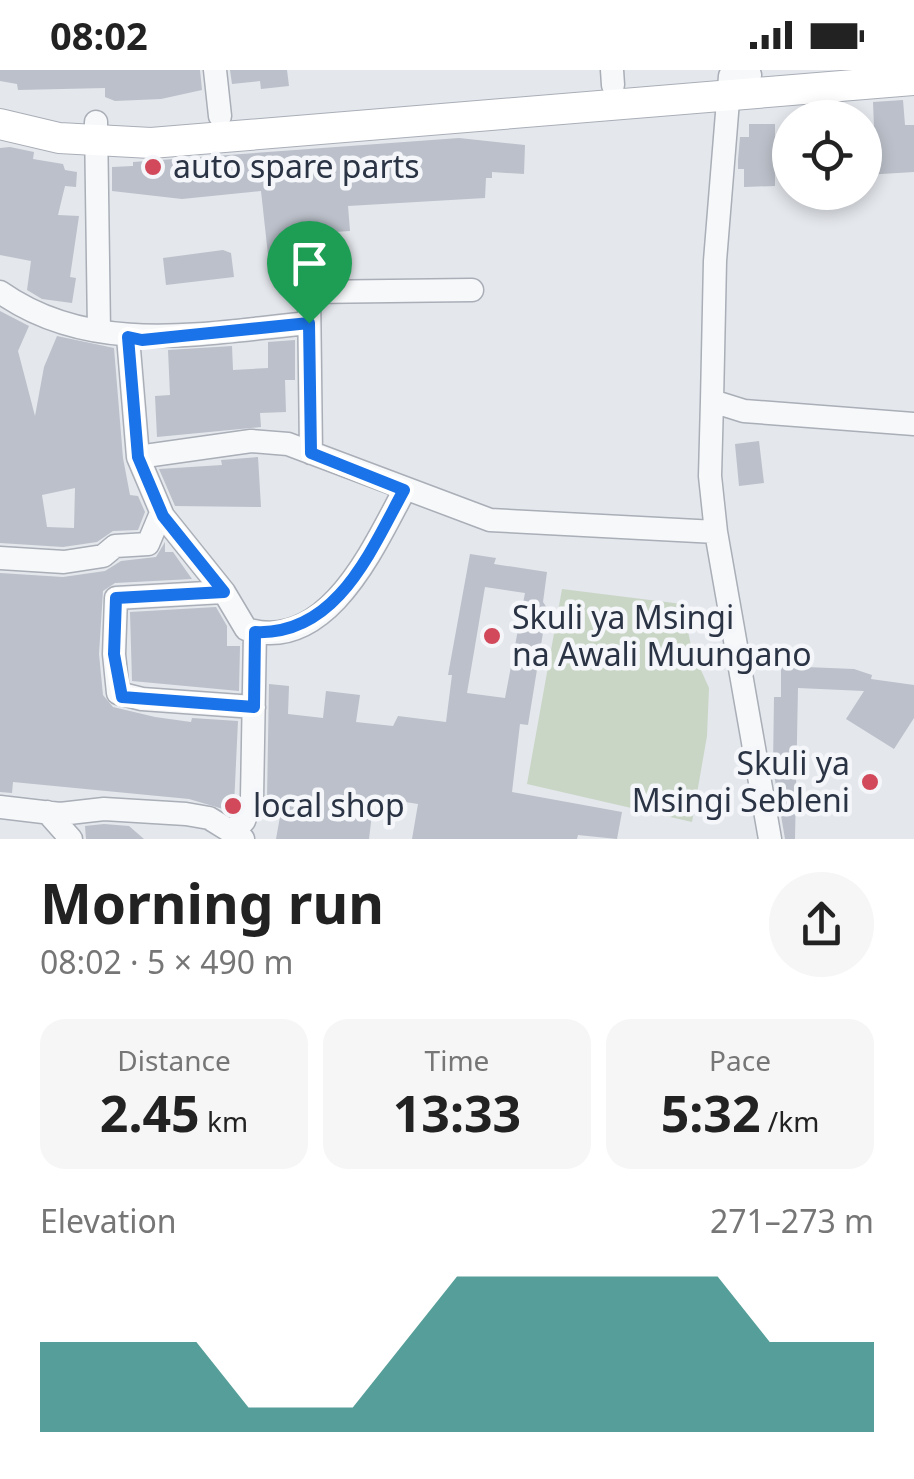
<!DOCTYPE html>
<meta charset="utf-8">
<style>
:root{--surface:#fff;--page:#f6f6f6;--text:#222;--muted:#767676;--accent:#0f766e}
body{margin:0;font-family:"Noto Sans",sans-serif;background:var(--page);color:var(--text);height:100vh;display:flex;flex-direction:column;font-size:38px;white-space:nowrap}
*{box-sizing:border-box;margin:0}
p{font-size:32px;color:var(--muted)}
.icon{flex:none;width:55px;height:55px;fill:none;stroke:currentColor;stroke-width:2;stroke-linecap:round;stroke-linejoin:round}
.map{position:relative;height:769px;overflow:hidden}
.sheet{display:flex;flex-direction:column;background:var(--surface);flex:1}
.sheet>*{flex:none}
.controls{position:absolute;left:772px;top:30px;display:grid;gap:20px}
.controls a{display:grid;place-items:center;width:110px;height:110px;border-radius:50%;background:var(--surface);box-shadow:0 5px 15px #0003;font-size:50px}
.pin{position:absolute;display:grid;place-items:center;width:85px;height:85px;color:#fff;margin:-102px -42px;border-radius:50% 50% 50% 0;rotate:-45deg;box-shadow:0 0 10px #0007}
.pin .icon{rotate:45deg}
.round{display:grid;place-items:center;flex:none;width:105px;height:105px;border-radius:52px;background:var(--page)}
.head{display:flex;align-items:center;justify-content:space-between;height:170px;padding:0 40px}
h1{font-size:55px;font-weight:700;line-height:75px}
.stats{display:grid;grid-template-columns:repeat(3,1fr);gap:15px;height:170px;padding:10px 40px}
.stats div{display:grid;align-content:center;border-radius:25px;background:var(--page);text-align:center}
.stats b{font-size:50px;font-weight:700}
.stats small{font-size:28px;font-weight:400}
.stats p{font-size:28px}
.chart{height:280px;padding:20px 40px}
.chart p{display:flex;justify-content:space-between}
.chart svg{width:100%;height:180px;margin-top:10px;fill:var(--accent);opacity:.7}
.status{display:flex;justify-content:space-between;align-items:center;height:70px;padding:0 50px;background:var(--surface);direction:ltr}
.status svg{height:28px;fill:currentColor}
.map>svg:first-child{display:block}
.green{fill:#c9d6c5}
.building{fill:#bbc0ca;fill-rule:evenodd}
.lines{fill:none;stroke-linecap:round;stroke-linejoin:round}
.minor-casing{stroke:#a9aeb7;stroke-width:25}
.secondary-casing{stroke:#a9aeb7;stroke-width:32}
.minor{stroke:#f7f8fa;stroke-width:22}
.secondary{stroke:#fff;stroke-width:30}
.route-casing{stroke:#fff;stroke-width:20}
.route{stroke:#1a73e8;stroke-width:12}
.poi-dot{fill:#d1495b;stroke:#f4f6f9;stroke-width:4}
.labels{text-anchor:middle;stroke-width:9;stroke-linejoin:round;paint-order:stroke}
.poi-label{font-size:32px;fill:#2b3445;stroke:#f4f6f9;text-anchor:start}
</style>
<div class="status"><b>08:02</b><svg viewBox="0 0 49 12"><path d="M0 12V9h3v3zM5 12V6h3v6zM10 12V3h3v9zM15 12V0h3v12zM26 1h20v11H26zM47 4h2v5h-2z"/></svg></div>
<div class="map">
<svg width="914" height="769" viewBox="0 0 914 769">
<rect width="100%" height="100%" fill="#e4e7ec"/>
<path class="green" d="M562,519L682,534L692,580L709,618L707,666L692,752L527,714Z"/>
<path class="building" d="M0,0H200L202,20L161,29L115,31L105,27V18L18,20L17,14L0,11Z
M230,0H287L289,16L261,19L260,11L232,14Z
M903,30L905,55H914V102L865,105V57H874L873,32Z
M749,54H775V116L744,117V99H738V90L740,67H749Z
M459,68L525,75L524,104L492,102V108H486L485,128L348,136L350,161L287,165L290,192L269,194L261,121L182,129L112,121V97L133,96V92Z
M10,77L34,82L33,89L63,94L65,100L77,102L76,117L65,116L58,145L79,146L70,207L76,208L72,233L42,229L27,220L31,191L0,185V78Z
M223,180L231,183L234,207L166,215L163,188Z
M0,241L29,256L18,281L35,346L44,297L57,266L114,278L123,388L130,425L138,426L145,442L138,460L113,461L97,472L63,477L0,473ZM75,418L74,458L47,457L42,425Z
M295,270V310H285L286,342L260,343L261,357L157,367L155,326L170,325L168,280L232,276L233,300L268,298V272Z
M759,371L764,413L739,416L735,374Z
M258,387L261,437L175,436L159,399L222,395L221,390Z
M165,472V482H173L192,509L115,513L103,521L99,584L103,625L113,637L155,647L191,652L192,648L238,651L234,735L223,739L189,729L13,712L12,723L0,722V503L63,507L105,501L121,491L156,487Z
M470,484L496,488L494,494L547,502L543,532L547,538L528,655L520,654L512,722L622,742L617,769L578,765L577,769H412L418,734L374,727L369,769H276L283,730L267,729L269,614L289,616L288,644L323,648L326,621L360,625L356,652L393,656L398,646L446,652L452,605H448ZM485,517L525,523L505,628L467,623Z
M216,537L227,556V576H240L239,621L132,611L130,542Z
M781,596L854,599L872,605L871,609L914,615V648L894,679L846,649L864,621L798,618L795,769H785L773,698L774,627H781Z
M104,754L129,756L144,769H86L85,756Z"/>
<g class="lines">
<defs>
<path id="minor" d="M215,0L220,46
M612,0L613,15
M748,0L750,5
M730,6L715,191L712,331L744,341L914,354
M96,52L99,261
M0,222C92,287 205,263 309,253
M128,267L138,387L251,371L288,374L490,450L716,462
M712,331L710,406L716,462L770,769
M311,383L309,222L472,220
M138,387L163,446L224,522L246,559C327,585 374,476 404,421
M0,488L64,492L103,486L115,476L148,474L161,443
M224,522L116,528L114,584L118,623L142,629L254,637
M0,737L60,744L104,739L186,744L209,748L243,769
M47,742L71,769
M231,761L244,751L252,728L255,562"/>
<path id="secondary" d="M0,54L59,68L151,73L914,10"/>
</defs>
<use href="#minor" class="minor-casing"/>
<use href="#secondary" class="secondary-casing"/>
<use href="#minor" class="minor"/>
<use href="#secondary" class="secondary"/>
</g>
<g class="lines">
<defs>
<path id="route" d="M309,253L311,383L404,420C371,480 337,566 255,562L254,637L122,627L114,584L116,528L224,522L163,446L138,387L128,267L142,270Z"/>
</defs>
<use href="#route" class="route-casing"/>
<use href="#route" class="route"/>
</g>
<g class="poi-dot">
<circle cx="153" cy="97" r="10"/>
<circle cx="492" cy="566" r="10"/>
<circle cx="870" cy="712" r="10"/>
<circle cx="233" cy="736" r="10"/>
</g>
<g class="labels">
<g class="poi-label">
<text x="173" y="108">auto spare parts</text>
<text x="512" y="559">Skuli ya Msingi<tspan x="512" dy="37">na Awali Muungano</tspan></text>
<text x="850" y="705" text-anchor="end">Skuli ya<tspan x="850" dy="37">Msingi Sebleni</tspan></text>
<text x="253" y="747">local shop</text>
</g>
</g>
</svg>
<div class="controls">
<a><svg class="icon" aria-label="locate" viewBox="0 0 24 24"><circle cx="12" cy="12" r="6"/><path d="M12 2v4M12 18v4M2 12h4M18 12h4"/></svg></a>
</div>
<div class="pin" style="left:309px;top:253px;background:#1e9e55"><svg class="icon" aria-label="arrive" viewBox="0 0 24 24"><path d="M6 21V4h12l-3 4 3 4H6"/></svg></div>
</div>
<section class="sheet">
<div class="head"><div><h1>Morning run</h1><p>08:02 · 5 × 490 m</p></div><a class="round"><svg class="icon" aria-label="share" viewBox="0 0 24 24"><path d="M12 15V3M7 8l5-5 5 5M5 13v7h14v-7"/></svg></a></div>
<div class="stats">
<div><p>Distance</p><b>2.45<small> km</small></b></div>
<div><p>Time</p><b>13:33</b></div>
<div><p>Pace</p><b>5:32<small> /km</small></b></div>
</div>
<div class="chart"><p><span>Elevation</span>271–273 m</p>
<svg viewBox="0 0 160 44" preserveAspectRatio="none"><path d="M0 44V22L10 22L20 22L30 22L40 38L50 38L60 38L70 22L80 6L90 6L100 6L110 6L120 6L130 6L140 22L150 22L160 22V44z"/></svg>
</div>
</section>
